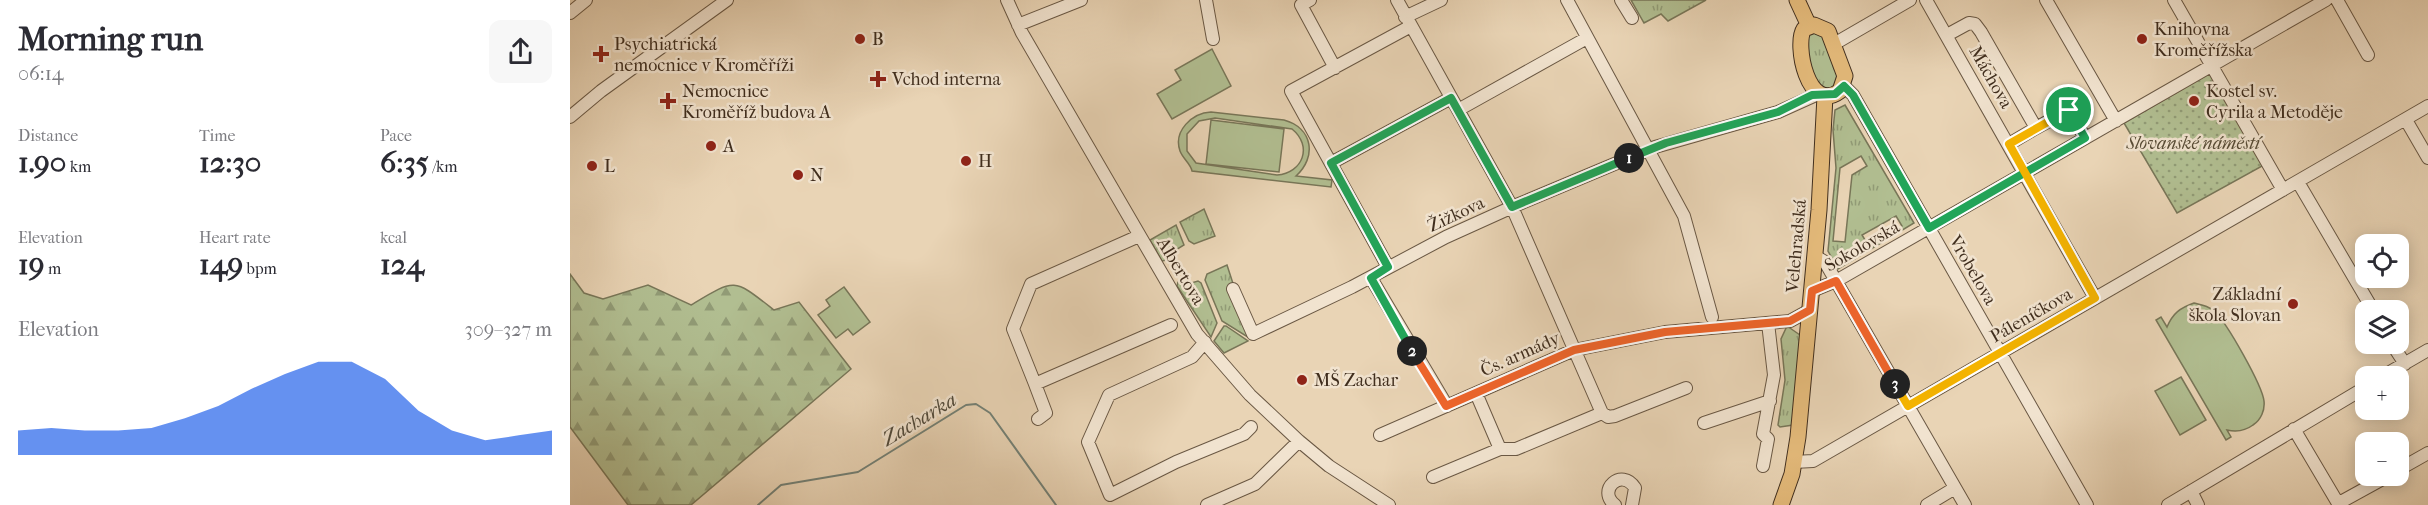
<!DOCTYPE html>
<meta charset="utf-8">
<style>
:root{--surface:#fff;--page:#f7f7f7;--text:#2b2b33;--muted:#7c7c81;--accent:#2563eb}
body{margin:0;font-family:"IM FELL French Canon",serif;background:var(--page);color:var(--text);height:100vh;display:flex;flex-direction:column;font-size:22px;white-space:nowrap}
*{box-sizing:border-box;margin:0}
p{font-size:20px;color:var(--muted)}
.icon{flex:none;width:33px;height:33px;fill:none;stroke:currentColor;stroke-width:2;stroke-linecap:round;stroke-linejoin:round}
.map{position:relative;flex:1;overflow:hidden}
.panel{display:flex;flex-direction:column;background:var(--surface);width:570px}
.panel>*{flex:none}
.fabs{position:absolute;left:1785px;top:234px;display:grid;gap:12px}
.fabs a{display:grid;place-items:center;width:54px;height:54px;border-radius:12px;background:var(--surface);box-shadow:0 3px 15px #0003;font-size:30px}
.pin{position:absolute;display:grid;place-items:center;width:51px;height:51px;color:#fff;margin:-26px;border:3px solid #fff;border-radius:50%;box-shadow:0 2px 6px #0007}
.km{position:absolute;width:30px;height:30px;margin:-15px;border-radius:50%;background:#222;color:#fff;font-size:16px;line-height:30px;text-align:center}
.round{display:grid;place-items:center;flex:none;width:63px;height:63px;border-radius:12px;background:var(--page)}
.overview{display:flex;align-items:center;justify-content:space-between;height:102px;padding:0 18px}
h1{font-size:33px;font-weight:700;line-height:45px}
.figures{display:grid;grid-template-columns:repeat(3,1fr);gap:9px;height:102px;padding:6px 18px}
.figures div{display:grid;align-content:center}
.figures b{font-size:30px;font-weight:700}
.figures small{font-size:16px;font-weight:400}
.figures p{font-size:16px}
.chart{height:168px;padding:12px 18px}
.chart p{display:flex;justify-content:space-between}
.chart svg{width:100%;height:108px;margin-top:6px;fill:var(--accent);opacity:.7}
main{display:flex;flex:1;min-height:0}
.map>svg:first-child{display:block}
.grass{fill:url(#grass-tufts);stroke:#787658;stroke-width:1.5;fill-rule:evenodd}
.forest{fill:url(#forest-firs);stroke:#787658;stroke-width:1.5}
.park{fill:url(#park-dots);stroke:#787658;stroke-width:1.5}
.garden{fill:#b1be91;stroke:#787658;stroke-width:1.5;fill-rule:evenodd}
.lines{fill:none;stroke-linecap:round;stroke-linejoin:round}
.stream{stroke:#748176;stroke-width:2}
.minor-casing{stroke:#6a5844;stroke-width:14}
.major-casing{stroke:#402e1e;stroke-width:17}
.minor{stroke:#f1e3cf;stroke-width:12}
.major{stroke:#e4ba7a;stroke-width:15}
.split-1-casing{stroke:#fff;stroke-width:12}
.split-2-casing{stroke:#fff;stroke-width:12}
.split-3-casing{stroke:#fff;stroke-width:12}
.split-4-casing{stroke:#fff;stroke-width:12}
.split-1{stroke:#22a559;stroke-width:8}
.split-2{stroke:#22a559;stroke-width:8}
.split-3{stroke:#f0652b;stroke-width:8}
.split-4{stroke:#f5b400;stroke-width:8}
.poi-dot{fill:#8f2418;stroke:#f1e3cf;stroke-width:2}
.labels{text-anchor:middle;stroke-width:5;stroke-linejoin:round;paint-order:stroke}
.poi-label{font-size:18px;fill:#402e1e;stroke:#f1e3cf;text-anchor:start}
.street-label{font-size:18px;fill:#402e1e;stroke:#f1e3cf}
.park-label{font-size:18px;font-style:italic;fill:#574b35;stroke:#f1e3cf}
.water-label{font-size:20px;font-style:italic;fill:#514a3b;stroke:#f1e3cf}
</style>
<main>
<section class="panel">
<div class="overview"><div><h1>Morning run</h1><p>06:14</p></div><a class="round"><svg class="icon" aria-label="share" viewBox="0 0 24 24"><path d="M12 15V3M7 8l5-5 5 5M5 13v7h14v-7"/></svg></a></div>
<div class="figures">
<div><p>Distance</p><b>1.90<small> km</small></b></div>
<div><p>Time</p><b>12:30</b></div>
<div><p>Pace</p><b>6:35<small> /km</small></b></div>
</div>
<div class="figures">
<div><p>Elevation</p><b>19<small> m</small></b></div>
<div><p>Heart rate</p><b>149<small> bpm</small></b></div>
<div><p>kcal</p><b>124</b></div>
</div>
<div class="chart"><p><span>Elevation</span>309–327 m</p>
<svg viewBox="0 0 160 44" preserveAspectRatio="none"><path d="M0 44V34L10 33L20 34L30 34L40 33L50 29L60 24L70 17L80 11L90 6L100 6L110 13L120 26L130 34L140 38L150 36L160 34V44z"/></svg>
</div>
</section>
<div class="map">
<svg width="1858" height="505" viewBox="0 0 1858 505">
<defs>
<pattern id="grass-tufts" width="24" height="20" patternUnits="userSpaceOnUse" patternTransform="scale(1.5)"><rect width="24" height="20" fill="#b1be91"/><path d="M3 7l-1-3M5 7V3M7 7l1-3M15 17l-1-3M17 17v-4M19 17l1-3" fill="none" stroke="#919b76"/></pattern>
<pattern id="forest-firs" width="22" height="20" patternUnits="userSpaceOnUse" patternTransform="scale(1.5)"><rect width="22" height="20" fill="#b1be91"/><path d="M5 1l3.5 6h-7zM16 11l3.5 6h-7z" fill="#919b76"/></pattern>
<pattern id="park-dots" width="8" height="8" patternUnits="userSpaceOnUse" patternTransform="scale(1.5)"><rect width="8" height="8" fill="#b1be91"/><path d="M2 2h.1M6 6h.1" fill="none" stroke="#919b76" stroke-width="1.8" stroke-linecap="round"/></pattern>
</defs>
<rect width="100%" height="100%" fill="#e9d4b5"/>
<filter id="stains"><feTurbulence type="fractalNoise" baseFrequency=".00333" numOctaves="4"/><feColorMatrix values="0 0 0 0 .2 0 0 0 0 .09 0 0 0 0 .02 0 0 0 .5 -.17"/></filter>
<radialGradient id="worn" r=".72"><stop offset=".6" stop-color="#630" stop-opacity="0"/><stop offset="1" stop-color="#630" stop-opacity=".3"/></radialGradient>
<path class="grass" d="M1061,0H1136L1098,21L1091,14L1074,23Z
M1251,31L1270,73L1263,90L1246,85L1234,42L1237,33Z
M1275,105L1344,223L1268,269L1258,251L1266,168L1263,130L1265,110ZM1291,156L1297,166L1282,175L1275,242L1263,241L1270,168ZM1326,216L1332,226L1298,245L1292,235Z
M634,209L645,236L624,244L619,241L610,222Z
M606,225L614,245L604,251L602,259L592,261L580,240Z
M657,265L681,339L652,321L635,280L637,274Z
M614,280L618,284L628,281L631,283L647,323L641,337L607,286L608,282Z
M654,326H656L678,341L654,353L644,341Z
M1217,326L1230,335L1223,425L1210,427L1208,425L1215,380L1211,339Z"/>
<path class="forest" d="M0,274L14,293L33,299L78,285L121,305C166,278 163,278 204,310L229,302L281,369L121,505H58L0,427Z"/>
<path class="park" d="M1640,73L1694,165L1607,213L1554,123Z"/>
<path class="garden" d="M642,49L661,86L602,119L587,94L611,80L605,70Z
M641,112L714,120C743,128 747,157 726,176L762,180L761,187L622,171C621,164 613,159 610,151C603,131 622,113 641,112ZM645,118L722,129C743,146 733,173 707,175L626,163L617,151V134L629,121Z
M641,120L714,129L709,172L636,164Z
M274,287L300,322L283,335L278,329L266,338L248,315L260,306L256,300Z
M1624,303C1632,305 1639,306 1645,312C1657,323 1692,385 1694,401C1695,410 1691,420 1683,425C1675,431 1666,432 1657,430L1661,437L1656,440L1586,320L1591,317L1597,327C1603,313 1610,308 1624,303Z
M1611,377L1636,420L1610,435L1585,391Z"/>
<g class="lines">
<path class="stream" d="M188,505L211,485L288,472L396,405L406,404L420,413L486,505"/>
<defs>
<path id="minor" d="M437,0L452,33L627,334L680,395L729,441L759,466L819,505
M636,0L643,39
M740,0L731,5L765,68
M827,0L942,207L1032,413
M997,0L1114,216L1142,317
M1051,0L1062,18
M1356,0L1525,298
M1476,0L1546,121
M1604,0L1713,190
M1767,0L1798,55
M0,13L16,0
M835,17L871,0
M448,25L511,0
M1377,35L1399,23L1405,24L1411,32L1466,128L1439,144
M1264,44L1340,0
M1274,86L1283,95L1517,505
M888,110L1017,38
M0,117L31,91L157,0
M1836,120L1858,158
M1466,128L1499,110L1515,138
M761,163L881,98
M1728,182L1803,310
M569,236L461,284L443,329L465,384L601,325
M1245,256L1255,262L1395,505
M818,267L721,91L841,26
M801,278L877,406
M663,289L683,334L782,287L876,237L949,204L1085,147L1208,112L1248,94
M1242,291L1266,281L1756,0
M635,342L622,357L539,395L518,442L540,495L606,462L674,434L681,427
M1822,344L1835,364
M1813,376L1858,350
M465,384L476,413L468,419
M906,393L930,449
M1134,423L1200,401
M1724,429L1769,505
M810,435L1004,350L1095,332L1220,321L1240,310
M1224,462L1243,461L1858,106
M1193,466L1198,439L1193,434L1204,375L1198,323
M1828,470L1858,453
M863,477L930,449H946L1032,413L1038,417L1045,416L1116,388
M1621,491L1628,505
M1769,503L1818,476
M637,505L685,484L729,441
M1045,505C1026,490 1052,467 1065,488L1062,505
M1357,505L1385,488
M1598,505L1796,387"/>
<path id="major" d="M1227,0L1239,26
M1244,25L1258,31L1275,76L1270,91C1238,115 1224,44 1234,29Z
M1211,505L1222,474L1228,437L1249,210L1255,96"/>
</defs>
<use href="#minor" class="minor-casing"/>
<use href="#major" class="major-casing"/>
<use href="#minor" class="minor"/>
<use href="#major" class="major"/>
</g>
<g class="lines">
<defs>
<path id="split-1" d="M1059,158L1096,143L1208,112L1242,95L1265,94L1274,86L1283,95L1359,228L1515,138L1499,110"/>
<path id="split-2" d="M842,351L801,278L818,267L761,163L881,98L942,207L1059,158"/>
<path id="split-3" d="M842,351L876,406L1004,350L1095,332L1220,321L1240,310L1242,291L1266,281L1325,384"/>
<path id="split-4" d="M1325,384L1338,406L1525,298L1439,144L1499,110"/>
</defs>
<use href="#split-1" class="split-1-casing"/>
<use href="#split-2" class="split-2-casing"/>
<use href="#split-3" class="split-3-casing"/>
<use href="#split-4" class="split-4-casing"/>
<use href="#split-1" class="split-1"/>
<use href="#split-2" class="split-2"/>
<use href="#split-3" class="split-3"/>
<use href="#split-4" class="split-4"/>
</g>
<g class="poi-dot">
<circle cx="290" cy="39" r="6"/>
<circle cx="1572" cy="39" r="6"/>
<path d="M28 45h6v6h6v6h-6v6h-6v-6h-6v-6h6z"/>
<path d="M305 70h6v6h6v6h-6v6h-6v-6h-6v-6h6z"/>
<path d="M95 92h6v6h6v6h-6v6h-6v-6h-6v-6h6z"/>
<circle cx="1624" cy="101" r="6"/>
<circle cx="141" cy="146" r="6"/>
<circle cx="396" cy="161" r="6"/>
<circle cx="22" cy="166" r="6"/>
<circle cx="228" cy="175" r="6"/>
<circle cx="1723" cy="304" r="6"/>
<circle cx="732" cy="380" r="6"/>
</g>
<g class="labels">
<g class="poi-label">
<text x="1584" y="35">Knihovna<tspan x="1584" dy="21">Kroměřížska</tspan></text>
<text x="302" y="45">B</text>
<text x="44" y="50">Psychiatrická<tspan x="44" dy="21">nemocnice v Kroměříži</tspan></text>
<text x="322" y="85">Vchod interna</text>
<text x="112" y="97">Nemocnice<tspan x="112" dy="21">Kroměříž budova A</tspan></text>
<text x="1636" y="97">Kostel sv.<tspan x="1636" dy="21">Cyrila a Metoděje</tspan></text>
<text x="153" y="152">A</text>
<text x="408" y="167">H</text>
<text x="34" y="172">L</text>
<text x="240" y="181">N</text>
<text x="1711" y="300" text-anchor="end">Základní<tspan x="1711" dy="21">škola Slovan</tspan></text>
<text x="744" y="386">MŠ Zachar</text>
</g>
<g class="street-label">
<text transform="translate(1421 77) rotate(60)" y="6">Máchova</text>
<text transform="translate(886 214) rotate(-25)" y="6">Žižkova</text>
<text transform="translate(1226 246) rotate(-85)" y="6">Velehradská</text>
<text transform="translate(1292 246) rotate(-30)" y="6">Sokolovská</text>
<text transform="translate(1403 270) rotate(60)" y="6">Vrobelova</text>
<text transform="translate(611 271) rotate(59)" y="6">Albertova</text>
<text transform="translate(1461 315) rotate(-30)" y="6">Páleníčkova</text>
<text transform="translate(950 354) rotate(-24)" y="6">Čs. armády</text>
</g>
<g class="park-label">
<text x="1623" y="149">Slovanské náměstí</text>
</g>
<g class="water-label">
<text transform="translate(349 419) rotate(-31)" y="7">Zacharka</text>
</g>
</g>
<rect width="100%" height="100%" filter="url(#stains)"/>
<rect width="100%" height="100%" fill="url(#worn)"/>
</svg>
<div class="fabs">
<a><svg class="icon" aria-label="locate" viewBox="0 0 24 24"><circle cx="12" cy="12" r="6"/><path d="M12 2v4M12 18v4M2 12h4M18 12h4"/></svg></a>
<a><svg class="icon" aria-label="layers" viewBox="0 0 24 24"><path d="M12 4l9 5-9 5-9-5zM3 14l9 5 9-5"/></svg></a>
<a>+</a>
<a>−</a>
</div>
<div class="pin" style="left:1499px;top:110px;background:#1e9e55"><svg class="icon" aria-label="arrive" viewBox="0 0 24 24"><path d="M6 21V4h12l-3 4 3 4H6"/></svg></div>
<b class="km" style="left:1059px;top:158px">1</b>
<b class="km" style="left:842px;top:351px">2</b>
<b class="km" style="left:1325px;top:384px">3</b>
</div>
</main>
